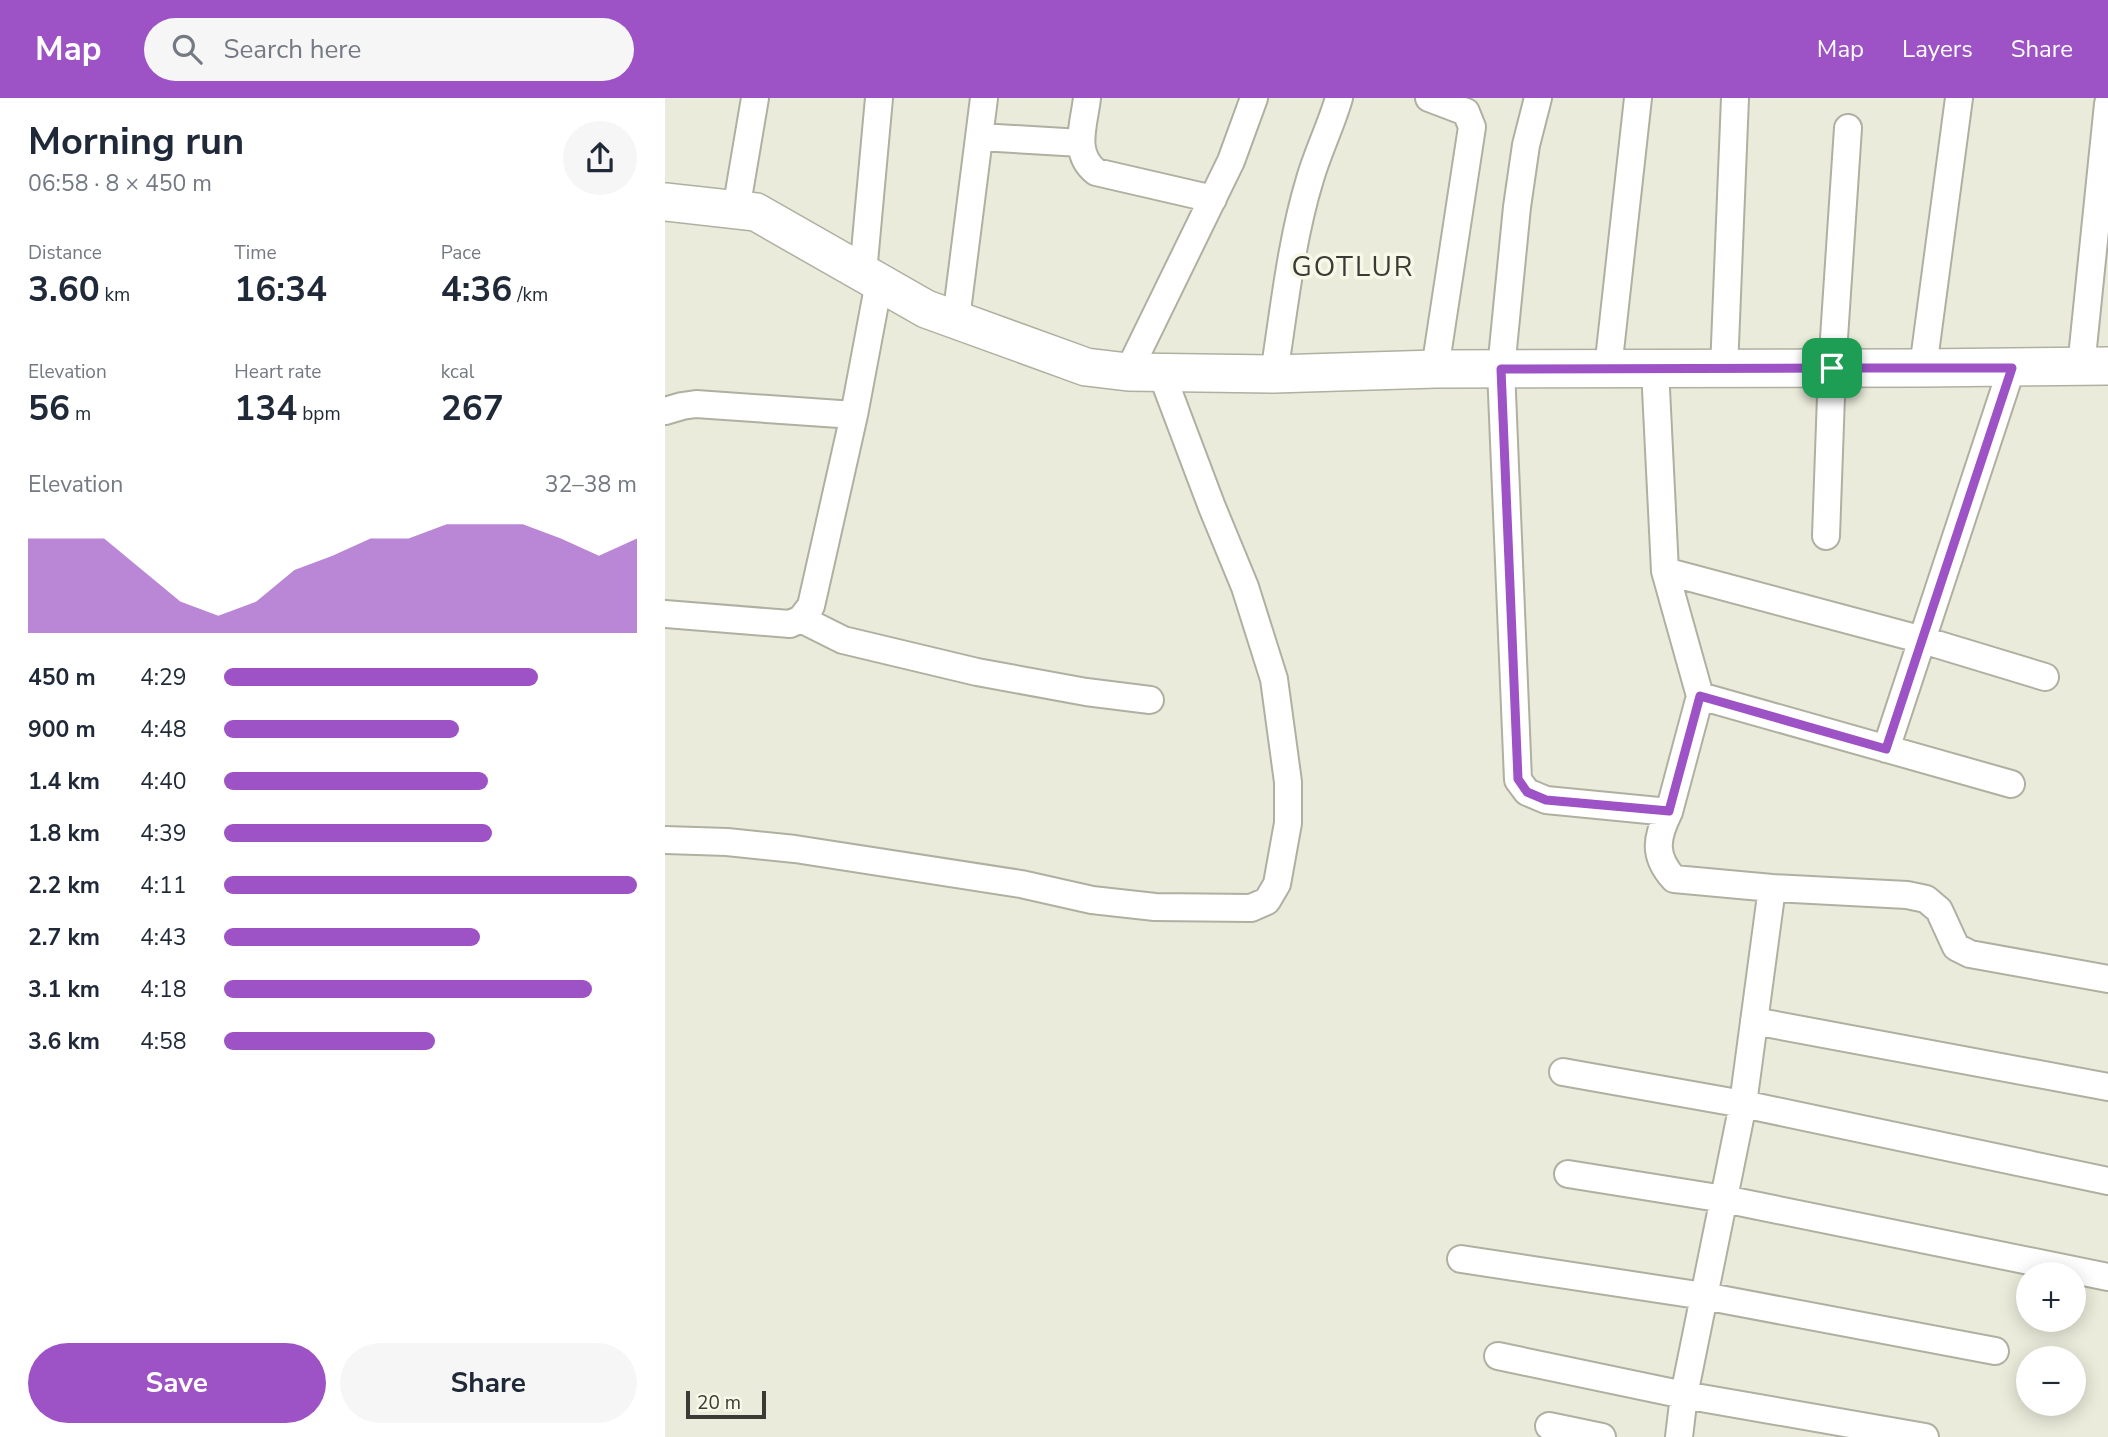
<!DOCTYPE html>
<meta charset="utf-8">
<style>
:root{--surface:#fff;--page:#f6f6f7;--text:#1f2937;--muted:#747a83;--accent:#9d53c5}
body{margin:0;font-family:"Nunito Sans",sans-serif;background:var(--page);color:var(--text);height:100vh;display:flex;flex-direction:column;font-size:26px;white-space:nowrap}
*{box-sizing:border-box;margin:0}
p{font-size:23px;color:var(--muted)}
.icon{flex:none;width:38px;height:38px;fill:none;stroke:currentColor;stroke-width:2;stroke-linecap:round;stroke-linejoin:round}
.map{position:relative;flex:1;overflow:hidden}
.drawer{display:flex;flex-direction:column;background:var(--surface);width:665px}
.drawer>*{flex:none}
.fabs{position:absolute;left:1351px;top:1164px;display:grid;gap:14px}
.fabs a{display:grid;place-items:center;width:70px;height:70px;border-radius:50%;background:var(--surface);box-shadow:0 4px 18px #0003;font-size:35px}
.scale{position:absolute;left:21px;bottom:18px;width:80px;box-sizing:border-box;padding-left:7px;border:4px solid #3b3b35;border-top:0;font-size:19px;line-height:24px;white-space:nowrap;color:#3b3b35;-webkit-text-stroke:5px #f7f8e7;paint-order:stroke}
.pin{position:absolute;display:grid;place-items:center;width:60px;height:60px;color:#fff;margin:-30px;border-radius:14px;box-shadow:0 4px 10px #0006}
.round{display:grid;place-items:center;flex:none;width:74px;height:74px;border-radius:37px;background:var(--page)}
.head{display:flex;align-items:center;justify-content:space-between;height:119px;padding:0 28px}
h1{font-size:38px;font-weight:700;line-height:52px}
.stats{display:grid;grid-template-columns:repeat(3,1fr);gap:10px;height:119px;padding:7px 28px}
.stats div{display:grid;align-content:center}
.stats b{font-size:35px;font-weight:700}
.stats small{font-size:19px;font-weight:400}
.stats p{font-size:19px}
.chart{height:196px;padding:14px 28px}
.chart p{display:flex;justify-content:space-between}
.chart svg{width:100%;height:126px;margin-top:7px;fill:var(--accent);opacity:.7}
.cta{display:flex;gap:14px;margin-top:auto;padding:14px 28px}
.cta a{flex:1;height:80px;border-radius:42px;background:var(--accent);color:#fff;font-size:28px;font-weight:700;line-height:80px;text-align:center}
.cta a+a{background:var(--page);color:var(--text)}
ul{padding:0 28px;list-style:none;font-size:23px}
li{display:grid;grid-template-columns:112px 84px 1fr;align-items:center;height:52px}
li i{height:18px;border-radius:9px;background:var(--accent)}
header{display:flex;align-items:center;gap:42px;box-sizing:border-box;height:98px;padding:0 35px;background:var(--accent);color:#fff}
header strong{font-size:33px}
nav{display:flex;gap:38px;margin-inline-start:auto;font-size:24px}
.search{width:490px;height:63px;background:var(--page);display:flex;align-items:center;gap:18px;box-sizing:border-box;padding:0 24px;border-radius:38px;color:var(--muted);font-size:26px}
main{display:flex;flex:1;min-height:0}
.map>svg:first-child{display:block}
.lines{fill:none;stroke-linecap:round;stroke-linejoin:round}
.street-casing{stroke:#afb0a0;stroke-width:30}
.secondary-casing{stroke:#afb0a0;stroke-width:40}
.street{stroke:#fff;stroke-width:26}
.secondary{stroke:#fff;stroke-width:37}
.route-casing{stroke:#fff;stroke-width:14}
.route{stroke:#9d53c5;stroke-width:9}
.labels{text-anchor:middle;stroke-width:7;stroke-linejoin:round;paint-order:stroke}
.quarter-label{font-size:28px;letter-spacing:2px;fill:#3b3b35;stroke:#f7f8e7}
</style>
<header>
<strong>Map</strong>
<div class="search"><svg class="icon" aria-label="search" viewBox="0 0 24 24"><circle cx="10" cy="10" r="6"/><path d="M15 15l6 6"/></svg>Search here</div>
<nav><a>Map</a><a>Layers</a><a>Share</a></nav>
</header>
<main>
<section class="drawer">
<div class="head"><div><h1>Morning run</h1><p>06:58 · 8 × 450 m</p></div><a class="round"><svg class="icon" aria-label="share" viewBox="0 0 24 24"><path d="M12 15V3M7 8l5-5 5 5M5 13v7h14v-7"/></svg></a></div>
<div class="stats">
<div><p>Distance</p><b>3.60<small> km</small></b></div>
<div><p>Time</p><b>16:34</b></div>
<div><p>Pace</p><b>4:36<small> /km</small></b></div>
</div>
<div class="stats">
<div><p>Elevation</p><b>56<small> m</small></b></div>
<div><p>Heart rate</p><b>134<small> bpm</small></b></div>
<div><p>kcal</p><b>267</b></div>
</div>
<div class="chart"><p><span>Elevation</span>32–38 m</p>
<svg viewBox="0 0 160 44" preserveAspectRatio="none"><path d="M0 44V11L10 11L20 11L30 22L40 33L50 38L60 33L70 22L80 17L90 11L100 11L110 6L120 6L130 6L140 11L150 17L160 11V44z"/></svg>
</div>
<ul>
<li><b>450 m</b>4:29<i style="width:76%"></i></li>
<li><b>900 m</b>4:48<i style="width:57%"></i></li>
<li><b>1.4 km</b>4:40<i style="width:64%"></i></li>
<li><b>1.8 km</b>4:39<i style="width:65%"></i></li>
<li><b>2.2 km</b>4:11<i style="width:100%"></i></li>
<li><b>2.7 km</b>4:43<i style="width:62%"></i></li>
<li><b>3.1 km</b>4:18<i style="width:89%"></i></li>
<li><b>3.6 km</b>4:58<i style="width:51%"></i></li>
</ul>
<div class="cta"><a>Save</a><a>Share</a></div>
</section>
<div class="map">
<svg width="1443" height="1339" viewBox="0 0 1443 1339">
<rect width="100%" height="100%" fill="#eaebda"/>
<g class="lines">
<defs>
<path id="street" d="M422,0C419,27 407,55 431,74L548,101
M764,0L801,14L807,29L770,271
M873,0L861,47L852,109L836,271L853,682L862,694L881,702L1004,714
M315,39L416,45
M71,112L90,0
M198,175L214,0
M291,221L319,0
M1416,269L1443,6
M1258,270L1294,0
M943,271L973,0
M990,271L1000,473L1035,598L1004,714C991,740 988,758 1009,781L1107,790L1242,797L1261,801L1274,812L1291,849L1305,856L1443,881
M1059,271L1070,0
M463,274L566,63L589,0
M609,276C619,212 626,143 645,81C653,53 666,28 674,0
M0,313L17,308L31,306L189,317
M1161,438L1167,270L1183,30
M1000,473L1258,542L1380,579
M0,516L125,526L136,521L146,508L189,317L214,184
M136,521L178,542L312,574L421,594L485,602
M1035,598L1346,686
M1221,651L1347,269
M0,742L62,744L130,751L356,786L427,802L490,809L586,810L602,803L612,786L623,725V684L609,581L580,489L547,409L496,274
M1089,923L1443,989
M898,974L1078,1006L1443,1083
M903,1076L1059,1101L1443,1179
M796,1161L1039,1198L1330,1253
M833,1258L1019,1297L1260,1339
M884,1328L937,1339
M1014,1339L1019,1297L1078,1006L1107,790"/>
<path id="secondary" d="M0,104L91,114L261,211L421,269L463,274L609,276L770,271L1258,270L1443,268"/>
</defs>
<use href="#street" class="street-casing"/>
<use href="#secondary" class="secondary-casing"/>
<use href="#street" class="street"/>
<use href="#secondary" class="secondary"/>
</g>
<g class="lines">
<defs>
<path id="route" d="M1167,270H1347L1221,651L1035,598L1004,713L881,702L862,694L853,681L836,271Z"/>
</defs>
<use href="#route" class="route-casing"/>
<use href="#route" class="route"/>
</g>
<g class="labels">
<g class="quarter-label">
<text x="688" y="178">GOTLUR</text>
</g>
</g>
</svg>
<div class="fabs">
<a>+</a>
<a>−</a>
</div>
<div class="scale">20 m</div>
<div class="pin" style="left:1167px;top:270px;background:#1e9e55"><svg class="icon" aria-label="arrive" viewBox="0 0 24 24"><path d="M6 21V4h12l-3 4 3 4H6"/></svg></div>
</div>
</main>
